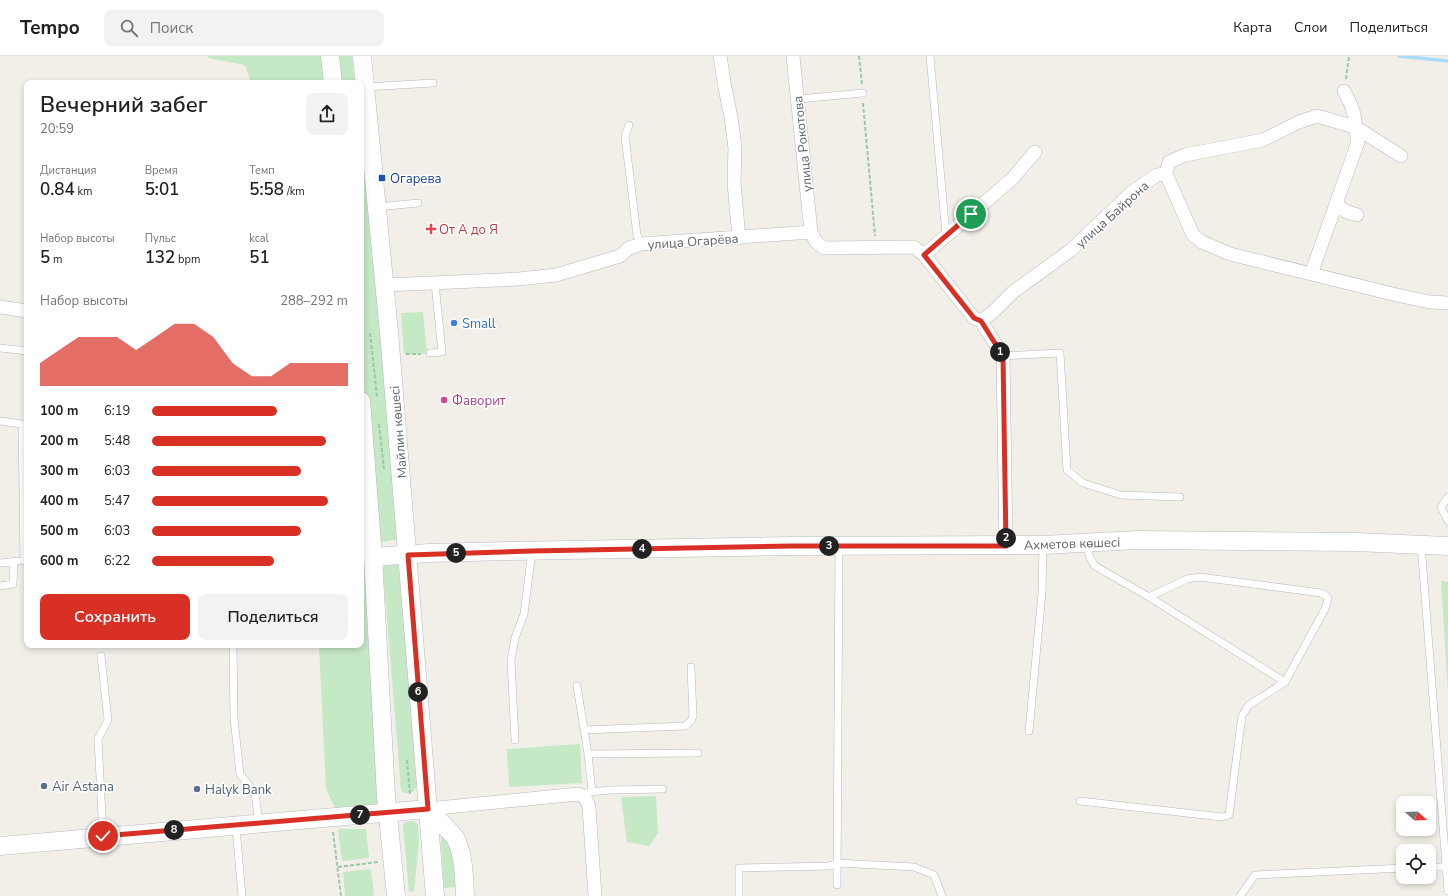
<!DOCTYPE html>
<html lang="ru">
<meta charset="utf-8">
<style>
:root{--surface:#fff;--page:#f2f2f2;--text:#202124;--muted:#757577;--line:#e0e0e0;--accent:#d93025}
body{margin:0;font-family:"Nunito Sans",sans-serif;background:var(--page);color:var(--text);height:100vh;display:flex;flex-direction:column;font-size:15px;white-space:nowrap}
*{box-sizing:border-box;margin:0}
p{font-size:13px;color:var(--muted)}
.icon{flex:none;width:22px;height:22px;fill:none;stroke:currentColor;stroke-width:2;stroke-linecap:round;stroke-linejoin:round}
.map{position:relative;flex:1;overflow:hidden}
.drawer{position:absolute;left:24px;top:24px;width:340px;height:568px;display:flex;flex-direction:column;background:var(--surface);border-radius:8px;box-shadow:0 2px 6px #0003}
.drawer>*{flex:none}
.needle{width:26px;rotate:109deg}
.tools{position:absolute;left:1396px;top:740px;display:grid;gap:8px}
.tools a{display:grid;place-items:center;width:40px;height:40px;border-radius:8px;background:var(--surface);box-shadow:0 2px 6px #0003;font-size:20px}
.pin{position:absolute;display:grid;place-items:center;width:34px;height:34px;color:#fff;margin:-17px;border:2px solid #fff;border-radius:50%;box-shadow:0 1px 4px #0007}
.km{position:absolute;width:20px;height:20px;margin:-10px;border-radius:50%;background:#222;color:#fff;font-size:11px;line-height:20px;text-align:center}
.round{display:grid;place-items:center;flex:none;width:42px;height:42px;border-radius:8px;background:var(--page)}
.headline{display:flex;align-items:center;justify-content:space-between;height:68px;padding:0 16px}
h1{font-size:22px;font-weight:600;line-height:30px}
.figures{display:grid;grid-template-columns:repeat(3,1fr);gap:6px;height:68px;padding:4px 16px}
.figures div{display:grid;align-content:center}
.figures b{font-size:17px;font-weight:600}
.figures small{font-size:11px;font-weight:400}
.figures p{font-size:11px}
.chart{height:112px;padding:8px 16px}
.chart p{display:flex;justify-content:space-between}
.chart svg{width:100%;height:72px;margin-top:4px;fill:var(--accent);opacity:.7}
.primary-button{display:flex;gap:8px;margin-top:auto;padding:8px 16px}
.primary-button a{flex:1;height:46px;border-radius:8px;background:var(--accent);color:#fff;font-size:16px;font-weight:600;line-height:46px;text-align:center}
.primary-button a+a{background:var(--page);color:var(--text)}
ul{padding:0 16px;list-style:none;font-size:13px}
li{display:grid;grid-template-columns:64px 48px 1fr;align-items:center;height:30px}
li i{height:10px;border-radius:5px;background:var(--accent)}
header{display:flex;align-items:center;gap:24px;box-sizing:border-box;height:56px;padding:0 20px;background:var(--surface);border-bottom:1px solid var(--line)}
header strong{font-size:19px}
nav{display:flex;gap:22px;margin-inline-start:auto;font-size:14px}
.search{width:280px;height:36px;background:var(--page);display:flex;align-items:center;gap:10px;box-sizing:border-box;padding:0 14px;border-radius:8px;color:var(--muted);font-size:15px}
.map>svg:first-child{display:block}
.green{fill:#c5e8c5}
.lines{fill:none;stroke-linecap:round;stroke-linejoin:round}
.stream{stroke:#aadaff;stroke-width:3.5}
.lane-casing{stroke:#b5b8bc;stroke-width:8}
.street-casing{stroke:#b5b8bc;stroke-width:14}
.secondary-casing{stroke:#b6babf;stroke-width:19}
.path{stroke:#9cc7a9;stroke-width:2;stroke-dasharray:4 2;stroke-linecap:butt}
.lane{stroke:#fff;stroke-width:7}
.street{stroke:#fff;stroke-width:13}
.secondary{stroke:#fff;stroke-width:18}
.route-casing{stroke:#fff;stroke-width:8}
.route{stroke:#d93025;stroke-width:5}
.transit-dot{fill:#1a4fb4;stroke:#fff;stroke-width:1.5}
.health-dot{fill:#e0444e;stroke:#fff;stroke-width:1.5}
.shop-dot{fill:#3f7fe0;stroke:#fff;stroke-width:1.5}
.hotel-dot{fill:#d1479c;stroke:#fff;stroke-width:1.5}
.service-dot{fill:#5c6f8a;stroke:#fff;stroke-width:1.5}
.labels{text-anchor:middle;stroke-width:3;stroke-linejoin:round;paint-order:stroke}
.street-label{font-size:13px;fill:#5f6368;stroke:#fff}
.transit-label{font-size:13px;fill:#164399;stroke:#fff;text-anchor:start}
.health-label{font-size:13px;fill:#be3a42;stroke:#fff;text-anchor:start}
.shop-label{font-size:13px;fill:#366cbe;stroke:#fff;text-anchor:start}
.hotel-label{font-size:13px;fill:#b23c85;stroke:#fff;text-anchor:start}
.service-label{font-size:13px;fill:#4e5e75;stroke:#fff;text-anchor:start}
</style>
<header>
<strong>Tempo</strong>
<div class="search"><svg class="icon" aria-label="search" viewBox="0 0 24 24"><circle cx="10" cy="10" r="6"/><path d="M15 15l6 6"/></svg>Поиск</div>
<nav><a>Карта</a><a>Слои</a><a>Поделиться</a></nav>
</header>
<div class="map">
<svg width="1448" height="840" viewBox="0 0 1448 840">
<rect width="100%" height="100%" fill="#f1efe8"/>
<path class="green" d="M208,0H323L325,27H251L245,9L208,2Z
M333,0H352L355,27H335Z
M361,75L400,479L395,484L381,486L380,482L361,299Z
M423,256L427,298H404L401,257Z
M361,449L382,751L336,754L326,733L319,589H361Z
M386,505L398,508L412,644L418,728L413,736L404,737L401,734L383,513Z
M1441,525L1448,526V636Z
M580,688L582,727L509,731L507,693Z
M656,740L658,777L649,790L627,786L621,741Z
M414,765L418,768L419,786L414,835L409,836L403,770L405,766Z
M440,769L456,792L460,831L444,832Z
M338,773H366L369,802L342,805Z
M371,813L374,840H345L343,816Z"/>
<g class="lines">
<path class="stream" d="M1399,0L1448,5"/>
<defs>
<path id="lane" d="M930,0L946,179
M365,31L433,27
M798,43L863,37
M629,69L625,80L637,179L641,188
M377,151L418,147
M0,292L27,295
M430,297L442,296L435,227
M1003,300L1060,297L1067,414L1083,427L1121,439L1180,441
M0,365L22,368L24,505
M1448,441L1441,451L1448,465
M1088,487C1088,497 1089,502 1095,510L1149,541L1285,626
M1421,488L1448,835
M0,507L18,505
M0,530L13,528L14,505
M233,589L234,662L240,718L255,737L259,767
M101,600L108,664L98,683L103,780
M577,630L588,698L592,736
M584,674L685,670L691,665L693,660L691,611
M1029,675L1042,537L1043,489
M515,684L511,604L515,582L524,558L532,495
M588,698L698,697
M588,736L611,734L663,733
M1080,745L1222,761L1229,759L1242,660L1249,649L1285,626L1325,553L1328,542L1325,539L1321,537L1200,521L1187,523L1149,541
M236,771L242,840
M1429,811H1446
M837,829L839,490
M739,840V812L830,810L837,807L914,811L934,819L942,840
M1240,840L1255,819L1403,812"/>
<path id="street" d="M720,0L725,32L731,61L735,92L734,127L739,182
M793,0L811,176
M1355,71L1358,86L1336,148L1345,155L1357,159
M1355,71L1401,100
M1166,118L1169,106L1185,99L1263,84L1299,66L1317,60L1355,71C1356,58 1350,46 1344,35
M924,199L1012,123L1035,96
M1311,218L1336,148
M385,229L519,223L556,219L620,200L629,192L641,188L811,176L816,186L824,192L914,191L924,199L974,262L981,265
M0,251L27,255
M1006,490L1003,300L981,265L992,257L1013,236L1071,194L1132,136L1157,119L1166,118L1193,179L1202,186L1230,198L1401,240L1430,246L1448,247
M428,753L578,738C585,740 587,744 589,751L595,840"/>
<path id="secondary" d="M330,0L333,27
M362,0L389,276L435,840
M361,345L373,501L386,740L396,840
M373,501L429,497L512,495L792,490L1043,489L1137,484L1355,486L1448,490
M428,753L455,781C464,799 464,820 465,840
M0,790L428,753"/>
</defs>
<use href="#lane" class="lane-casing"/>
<use href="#street" class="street-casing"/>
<use href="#secondary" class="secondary-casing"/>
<path class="path" d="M859,0L862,28
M1346,23L1349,0
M863,47L875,180
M370,277L377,341
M406,298H421
M379,368L384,413
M407,704L410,739
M333,776L341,840
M338,811L378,806"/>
<use href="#lane" class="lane"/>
<use href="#street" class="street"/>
<use href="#secondary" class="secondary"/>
</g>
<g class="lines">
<defs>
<path id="route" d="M103,780L428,753L408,499L532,495L792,490H1006L1003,300L981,265L974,262L924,199L971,158"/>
</defs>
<use href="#route" class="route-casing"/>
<use href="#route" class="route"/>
</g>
<rect class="transit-dot" x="378" y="118" width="8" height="8" rx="2"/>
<path class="health-dot" d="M429 167h4v4h4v4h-4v4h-4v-4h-4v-4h4z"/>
<circle class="shop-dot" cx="454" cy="267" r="4"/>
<circle class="hotel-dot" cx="444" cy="344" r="4"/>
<g class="service-dot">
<circle cx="44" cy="730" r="4"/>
<circle cx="197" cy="733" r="4"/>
</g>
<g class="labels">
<g class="street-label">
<text transform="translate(802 88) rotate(-96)" y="5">улица Рокотова</text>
<text transform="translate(1112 158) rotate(-42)" y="5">улица Байрона</text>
<text transform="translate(693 185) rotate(-4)" y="5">улица Огарёва</text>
<text transform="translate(398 376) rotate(-95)" y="5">Майлин көшесі</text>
<text transform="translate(1072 487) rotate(-2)" y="5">Ахметов көшесі</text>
</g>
<g class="transit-label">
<text x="390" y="127">Огарева</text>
</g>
<g class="health-label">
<text x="439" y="178">От А до Я</text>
</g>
<g class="shop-label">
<text x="462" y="272">Small</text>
</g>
<g class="hotel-label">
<text x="452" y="349">Фаворит</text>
</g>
<g class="service-label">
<text x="52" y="735">Air Astana</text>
<text x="205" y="738">Halyk Bank</text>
</g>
</g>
</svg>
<div class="tools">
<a><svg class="needle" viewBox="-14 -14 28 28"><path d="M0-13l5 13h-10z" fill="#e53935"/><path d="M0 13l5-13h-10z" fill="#757577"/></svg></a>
<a><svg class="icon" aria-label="locate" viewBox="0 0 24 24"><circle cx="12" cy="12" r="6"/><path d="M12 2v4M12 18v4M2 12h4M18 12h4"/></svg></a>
</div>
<div class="pin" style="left:971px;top:158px;background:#1e9e55"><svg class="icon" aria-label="arrive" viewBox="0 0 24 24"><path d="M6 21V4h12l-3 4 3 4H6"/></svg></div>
<div class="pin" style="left:103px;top:780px;background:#d93025"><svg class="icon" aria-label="check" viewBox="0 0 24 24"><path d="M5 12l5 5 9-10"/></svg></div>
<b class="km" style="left:1000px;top:296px">1</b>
<b class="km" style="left:1006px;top:482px">2</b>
<b class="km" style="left:829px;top:490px">3</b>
<b class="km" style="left:642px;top:493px">4</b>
<b class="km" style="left:456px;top:497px">5</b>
<b class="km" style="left:418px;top:636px">6</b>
<b class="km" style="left:360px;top:759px">7</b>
<b class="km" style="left:174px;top:774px">8</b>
<section class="drawer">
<div class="headline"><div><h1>Вечерний забег</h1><p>20:59</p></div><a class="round"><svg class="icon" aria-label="share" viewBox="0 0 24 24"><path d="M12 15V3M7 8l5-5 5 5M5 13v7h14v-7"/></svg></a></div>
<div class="figures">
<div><p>Дистанция</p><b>0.84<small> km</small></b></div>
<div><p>Время</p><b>5:01</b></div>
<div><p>Темп</p><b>5:58<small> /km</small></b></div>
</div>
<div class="figures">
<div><p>Набор высоты</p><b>5<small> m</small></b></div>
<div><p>Пульс</p><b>132<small> bpm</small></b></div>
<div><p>kcal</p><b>51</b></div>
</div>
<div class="chart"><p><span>Набор высоты</span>288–292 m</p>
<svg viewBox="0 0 160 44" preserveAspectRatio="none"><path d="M0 44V30L10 22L20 14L30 14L40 14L50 22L60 14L70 6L80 6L90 14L100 30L110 38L120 38L130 30L140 30L150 30L160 30V44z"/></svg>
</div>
<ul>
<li><b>100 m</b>6:19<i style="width:64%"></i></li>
<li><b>200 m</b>5:48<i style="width:89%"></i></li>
<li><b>300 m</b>6:03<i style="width:76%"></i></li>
<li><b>400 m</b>5:47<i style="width:90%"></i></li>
<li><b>500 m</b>6:03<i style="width:76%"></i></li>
<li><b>600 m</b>6:22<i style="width:62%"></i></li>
</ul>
<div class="primary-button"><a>Сохранить</a><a>Поделиться</a></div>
</section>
</div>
